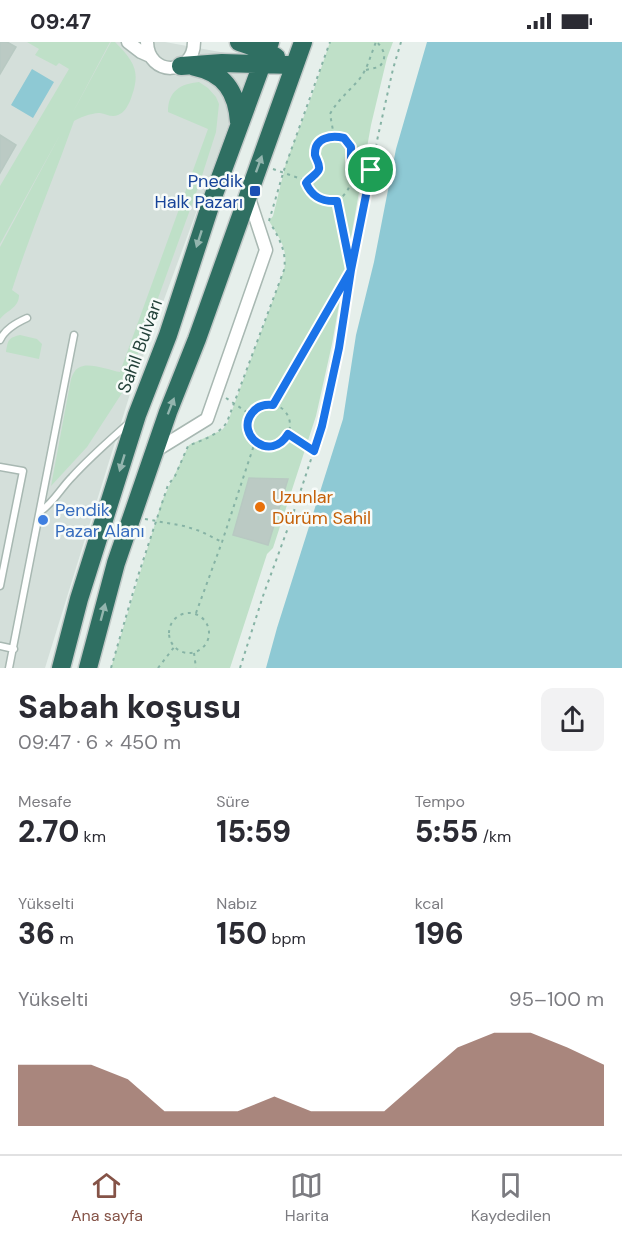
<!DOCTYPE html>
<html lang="tr">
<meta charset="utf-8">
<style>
:root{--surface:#fff;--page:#f2f2f3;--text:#2b2b33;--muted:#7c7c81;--line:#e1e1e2;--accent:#855347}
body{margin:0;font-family:"DM Sans",sans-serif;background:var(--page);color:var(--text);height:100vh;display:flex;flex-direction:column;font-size:22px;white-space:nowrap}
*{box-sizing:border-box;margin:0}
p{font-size:20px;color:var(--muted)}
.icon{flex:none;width:33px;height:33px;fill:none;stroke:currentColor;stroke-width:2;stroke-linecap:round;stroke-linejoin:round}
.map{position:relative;height:626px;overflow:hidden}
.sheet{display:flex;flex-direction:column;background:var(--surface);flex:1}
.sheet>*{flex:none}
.pin{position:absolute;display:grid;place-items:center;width:51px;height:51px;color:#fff;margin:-26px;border:3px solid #fff;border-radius:50%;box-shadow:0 2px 6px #0007}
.round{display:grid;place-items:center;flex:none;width:63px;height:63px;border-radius:12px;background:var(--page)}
.overview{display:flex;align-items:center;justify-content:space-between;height:102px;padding:0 18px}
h1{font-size:33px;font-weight:800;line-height:45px}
.metrics{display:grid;grid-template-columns:repeat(3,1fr);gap:9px;height:102px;padding:6px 18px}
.metrics div{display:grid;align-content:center}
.metrics b{font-size:30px;font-weight:800}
.metrics small{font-size:16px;font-weight:400}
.metrics p{font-size:16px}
.chart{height:168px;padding:12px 18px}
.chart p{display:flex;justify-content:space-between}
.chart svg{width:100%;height:108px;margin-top:6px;fill:var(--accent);opacity:.7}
.status{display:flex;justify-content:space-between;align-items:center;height:42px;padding:0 30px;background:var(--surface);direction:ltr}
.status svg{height:16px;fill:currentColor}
.tabs{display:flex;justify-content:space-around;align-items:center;height:84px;border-top:2px solid var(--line);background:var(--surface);font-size:16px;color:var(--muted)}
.tabs a{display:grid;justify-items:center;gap:3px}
.tabs .selected{color:var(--accent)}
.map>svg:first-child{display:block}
.built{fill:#d4dfda}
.green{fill:#bfe0c8}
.water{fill:#8ec9d4}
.building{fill:#bbcac4;stroke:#b8c9c2;stroke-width:1.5}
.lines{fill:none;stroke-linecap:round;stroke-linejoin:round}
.lane-casing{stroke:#a8b8b2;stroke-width:9}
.street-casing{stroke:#a8b8b2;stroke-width:15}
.highway-casing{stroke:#c2cac8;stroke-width:21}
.path{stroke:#86b3a5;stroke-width:2;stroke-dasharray:3 4.5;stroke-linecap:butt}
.lane{stroke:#fff;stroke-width:6}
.street{stroke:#fff;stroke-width:12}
.highway{stroke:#2f6f62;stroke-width:18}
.oneway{fill:#93b5ae}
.route-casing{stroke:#fff;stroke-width:12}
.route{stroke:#1a73e8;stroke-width:8}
.transit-dot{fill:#1a4fb4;stroke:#f7fbf9;stroke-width:2}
.food-dot{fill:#e8710a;stroke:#f7fbf9;stroke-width:2}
.shop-dot{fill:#3f7fe0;stroke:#f7fbf9;stroke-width:2}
.labels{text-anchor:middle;stroke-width:5;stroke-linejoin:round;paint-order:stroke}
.transit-label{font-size:18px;fill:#164399;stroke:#f7fbf9;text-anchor:end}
.street-label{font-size:18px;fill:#24423a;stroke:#f7fbf9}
.food-label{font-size:18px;fill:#c56008;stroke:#f7fbf9;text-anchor:start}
.shop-label{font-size:18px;fill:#366cbe;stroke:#f7fbf9;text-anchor:start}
</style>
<div class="status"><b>09:47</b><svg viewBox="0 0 49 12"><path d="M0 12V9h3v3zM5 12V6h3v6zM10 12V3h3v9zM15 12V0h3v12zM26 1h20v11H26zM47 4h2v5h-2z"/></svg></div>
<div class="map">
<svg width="622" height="626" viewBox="0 0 622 626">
<rect width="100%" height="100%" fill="#e6efeb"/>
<path class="built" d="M0,0H165L253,16L134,339L45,626H0Z"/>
<path class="green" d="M27,0H110L72,72L111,0H115C136,21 141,31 130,59C127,65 125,70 118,73C112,76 106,72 100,71C94,70 78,76 74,79C54,136 30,191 12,248L19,253C19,266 7,268 0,277V205L61,91L0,202V144L69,27L59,21L56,24L35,13L39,7Z
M330,0H393L387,16L371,83L332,302L316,374L273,506L267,512L230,626H111L162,459L187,407L189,403L222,388L227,382L283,231C290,209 280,197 269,179L273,174L286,121L311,56Z
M199,40L208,46L216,55L219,62L216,90L200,140L139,309L122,351L87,405L51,444L71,337C73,332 75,327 80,325C88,320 110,328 120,330L208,87L168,70C168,49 180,42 199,40Z
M20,293L37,297L42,302L39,317L6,310C8,298 8,296 20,293Z"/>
<path class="water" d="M427,0H622V626H266L277,586L343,377L356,293L374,220L396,107Z
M32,27L54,40L33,76L11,63Z"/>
<path class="building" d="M0,0H7L16,5L0,32Z
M0,93L16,103L0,131Z
M249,436L288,437L268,503L233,493Z"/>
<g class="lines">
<defs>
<path id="lane" d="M0,298C5,287 16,281 27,276
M0,425L23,429L0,544
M41,469C54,460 61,446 72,435C90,415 110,398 130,380
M0,604L14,607
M9,626L74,293"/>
<path id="street" d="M128,0L141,10L150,14
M147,0C148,35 194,34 194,0
M155,409L207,377L266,208L248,153"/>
<path id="highway" d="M239,0L266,9L276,15
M181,24L222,21L294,23
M195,25C225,31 237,51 239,80
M61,626L79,557L137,373L168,293L213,155L270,0
M88,626L116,521L168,370L197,297L303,0"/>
</defs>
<use href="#lane" class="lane-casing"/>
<use href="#street" class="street-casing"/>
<use href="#highway" class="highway-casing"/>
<path class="path" d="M366,28L379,25C388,16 384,8 377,0
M334,94L330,72C338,57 351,48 361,35C368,25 371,12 376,0
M351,124L371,128
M273,127L307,139
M337,159C322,160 312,155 306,141C309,136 317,133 319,128C322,120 310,112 319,101C327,92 345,90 350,104C352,108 350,113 351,117C351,136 354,147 337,159L350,225
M269,179L284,128L330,0
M226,356L251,373
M248 383a21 21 0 1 1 42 0a21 21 0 1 1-42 0Z
M273,363L350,230
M288,392L313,409
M145,477L184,484L200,489L222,500
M169 591a20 20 0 1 1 40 0a20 20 0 1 1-40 0Z
M196,571L222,500L255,400
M194,611L196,626
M111,626L137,537L168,443L175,434L188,404C202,398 219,393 227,380L284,228C287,211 280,198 272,184
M158,626L175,604
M240,626L263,554L292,475L322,384L339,306L351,228L378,94L393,27L401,0"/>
<use href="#lane" class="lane"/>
<use href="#street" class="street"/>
<use href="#highway" class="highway"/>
</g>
<defs><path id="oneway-solid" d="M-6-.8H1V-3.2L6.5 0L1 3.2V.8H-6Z" transform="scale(1.5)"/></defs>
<g class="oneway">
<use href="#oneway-solid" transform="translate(259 122) rotate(-70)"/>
<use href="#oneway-solid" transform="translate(199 197) rotate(108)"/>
<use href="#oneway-solid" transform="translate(171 364) rotate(-69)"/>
<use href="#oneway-solid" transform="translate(122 421) rotate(107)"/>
<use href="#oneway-solid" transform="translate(103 570) rotate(-75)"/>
</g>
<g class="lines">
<defs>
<path id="route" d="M371,128L351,124V105L344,96C332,93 314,95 315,113C316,117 320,122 319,127C318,132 309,136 306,141C312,155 322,160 337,159L351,228L273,363C265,362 257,364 252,371C235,393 271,421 288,392L314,409L322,384L339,306L351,228L371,128"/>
</defs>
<use href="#route" class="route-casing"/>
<use href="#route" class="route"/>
</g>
<rect class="transit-dot" x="249" y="143" width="12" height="12" rx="3"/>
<circle class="food-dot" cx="260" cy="465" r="6"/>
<circle class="shop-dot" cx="43" cy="478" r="6"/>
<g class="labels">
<g class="transit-label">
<text x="243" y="145">Pnedik<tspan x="243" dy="21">Halk Pazarı</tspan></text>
</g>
<g class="street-label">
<text transform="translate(140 304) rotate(-70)" y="6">Sahil Bulvarı</text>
</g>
<g class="food-label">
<text x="272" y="461">Uzunlar<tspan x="272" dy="21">Dürüm Sahil</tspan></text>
</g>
<g class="shop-label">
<text x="55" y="474">Pendik<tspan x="55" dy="21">Pazar Alanı</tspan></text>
</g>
</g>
</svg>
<div class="pin" style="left:371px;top:128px;background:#1e9e55"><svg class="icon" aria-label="arrive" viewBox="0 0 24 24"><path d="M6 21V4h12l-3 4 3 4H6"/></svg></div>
</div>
<section class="sheet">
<div class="overview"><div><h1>Sabah koşusu</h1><p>09:47 · 6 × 450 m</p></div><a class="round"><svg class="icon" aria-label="share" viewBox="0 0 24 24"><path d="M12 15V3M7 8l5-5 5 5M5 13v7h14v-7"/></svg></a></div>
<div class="metrics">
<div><p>Mesafe</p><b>2.70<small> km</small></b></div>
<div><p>Süre</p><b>15:59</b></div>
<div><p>Tempo</p><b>5:55<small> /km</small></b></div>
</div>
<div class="metrics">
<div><p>Yükselti</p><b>36<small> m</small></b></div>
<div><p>Nabız</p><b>150<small> bpm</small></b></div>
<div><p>kcal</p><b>196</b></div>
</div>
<div class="chart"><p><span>Yükselti</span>95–100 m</p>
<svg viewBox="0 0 160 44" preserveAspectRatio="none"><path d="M0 44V19L10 19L20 19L30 25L40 38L50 38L60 38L70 32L80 38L90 38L100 38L110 25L120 12L130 6L140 6L150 12L160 19V44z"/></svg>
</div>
</section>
<nav class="tabs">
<a class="selected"><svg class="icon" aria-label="home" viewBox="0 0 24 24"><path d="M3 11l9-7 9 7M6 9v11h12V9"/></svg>Ana sayfa</a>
<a><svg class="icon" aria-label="map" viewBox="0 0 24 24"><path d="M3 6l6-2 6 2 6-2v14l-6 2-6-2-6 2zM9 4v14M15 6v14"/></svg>Harita</a>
<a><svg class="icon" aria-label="saved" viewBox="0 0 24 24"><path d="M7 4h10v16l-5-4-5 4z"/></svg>Kaydedilen</a>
</nav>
